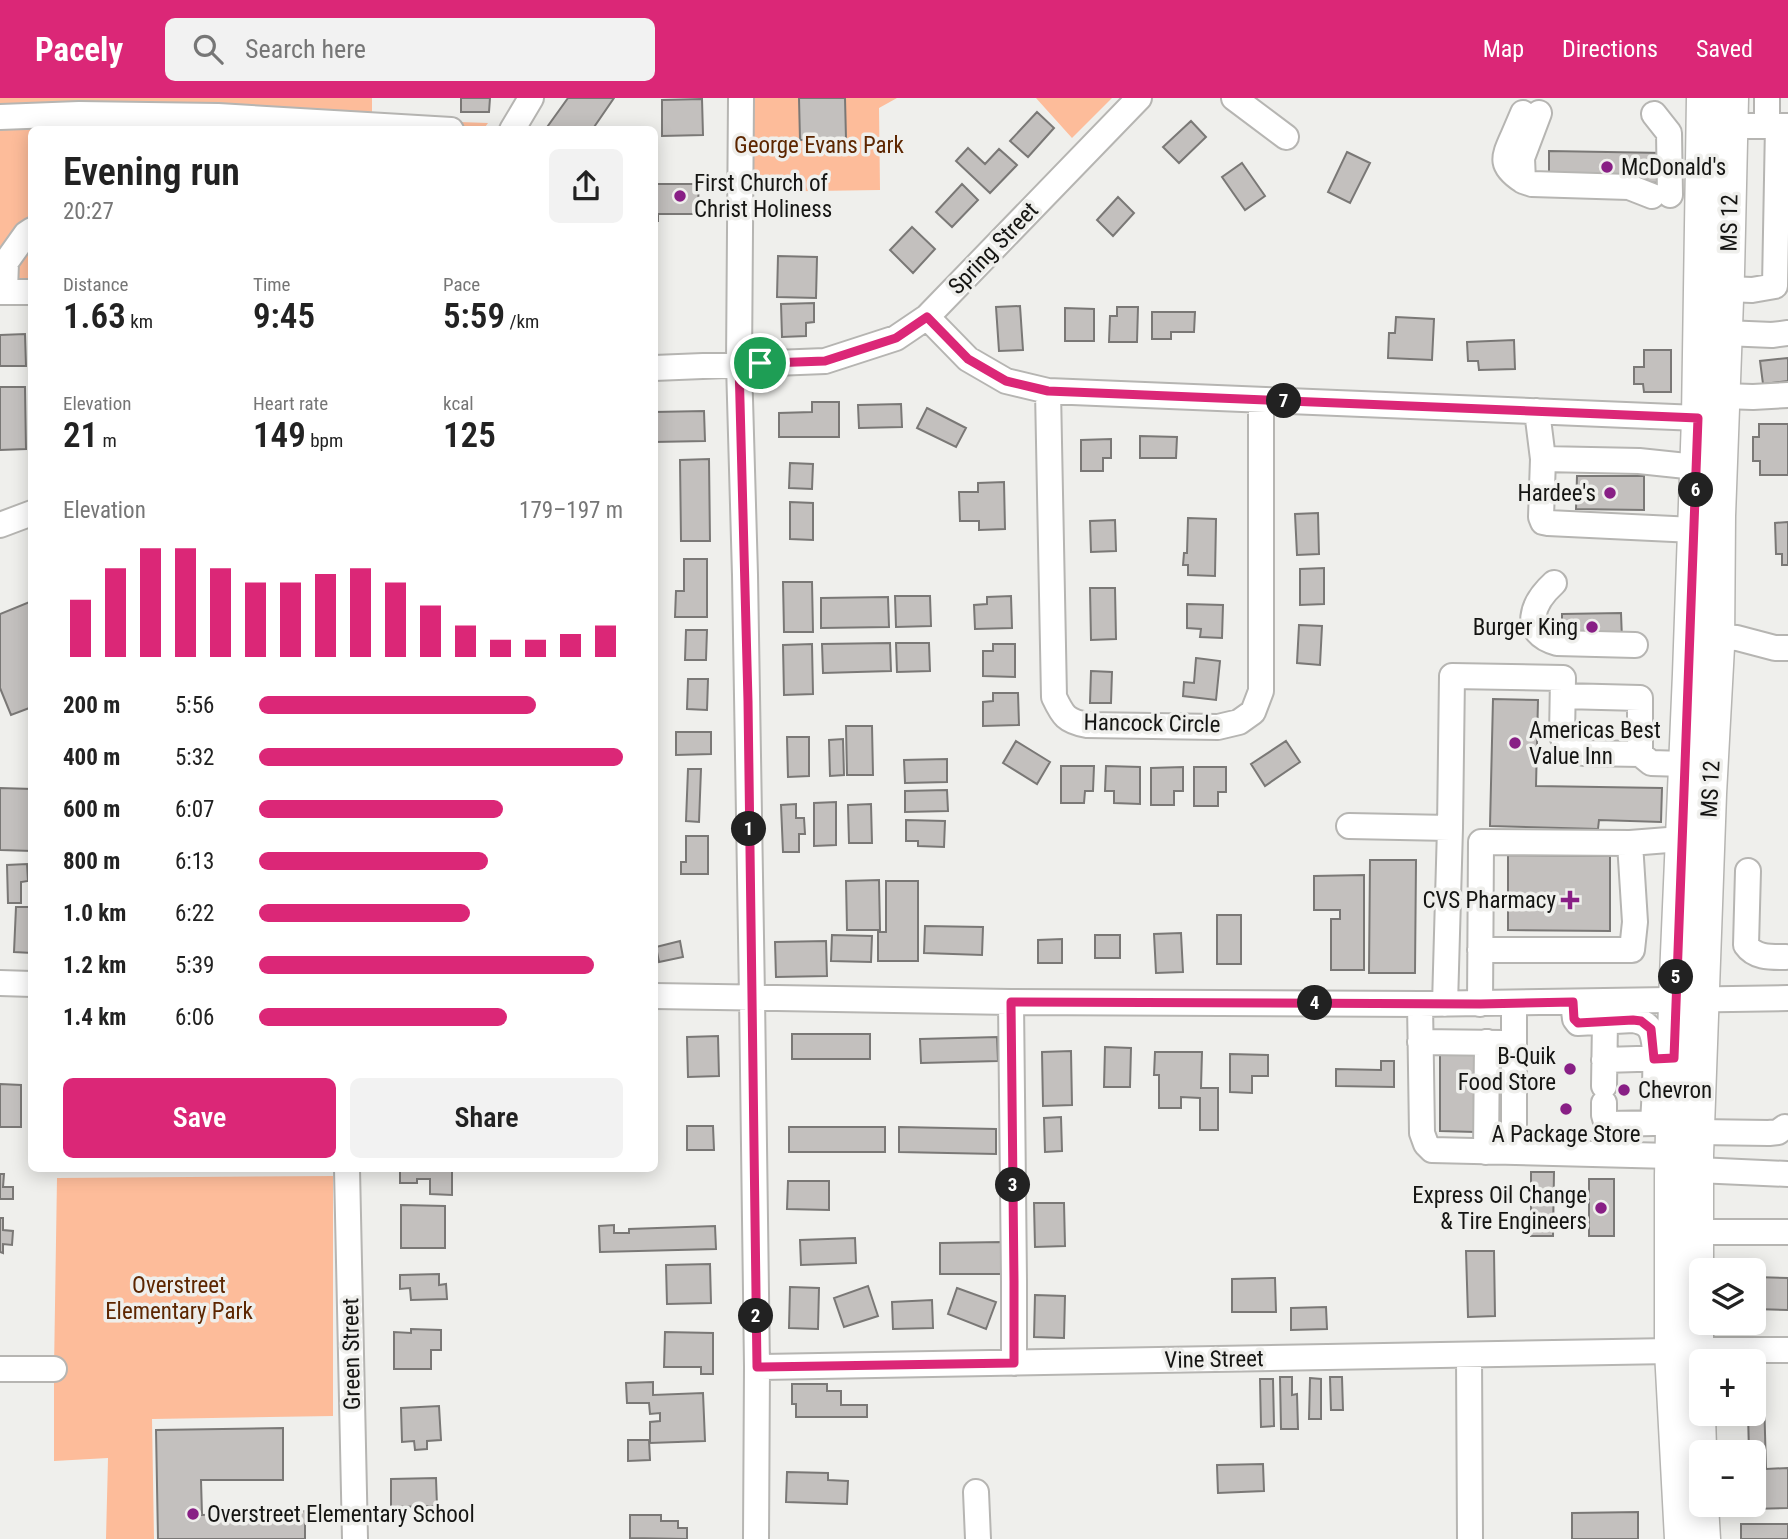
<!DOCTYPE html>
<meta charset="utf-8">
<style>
:root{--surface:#fff;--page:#f2f2f2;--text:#222;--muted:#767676;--accent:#db2777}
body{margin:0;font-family:"Roboto Condensed",sans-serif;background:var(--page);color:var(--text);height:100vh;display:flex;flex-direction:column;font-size:26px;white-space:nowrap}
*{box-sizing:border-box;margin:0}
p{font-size:23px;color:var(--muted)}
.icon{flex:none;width:38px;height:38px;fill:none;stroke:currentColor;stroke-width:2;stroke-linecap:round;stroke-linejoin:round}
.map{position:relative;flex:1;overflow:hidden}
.panel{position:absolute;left:28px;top:28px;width:630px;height:1046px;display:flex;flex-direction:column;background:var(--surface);border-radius:10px;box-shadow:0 4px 18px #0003}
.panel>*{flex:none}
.controls{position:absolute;left:1689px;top:1160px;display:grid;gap:14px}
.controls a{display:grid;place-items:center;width:77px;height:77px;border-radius:10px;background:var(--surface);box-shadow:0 4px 18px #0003;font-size:35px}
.pin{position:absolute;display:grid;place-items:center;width:60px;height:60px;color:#fff;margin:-30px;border:4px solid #fff;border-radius:50%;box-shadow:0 2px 7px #0007}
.km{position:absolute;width:35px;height:35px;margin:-18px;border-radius:50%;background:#222;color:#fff;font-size:19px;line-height:35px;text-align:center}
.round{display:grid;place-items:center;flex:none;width:74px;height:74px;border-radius:10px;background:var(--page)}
.summary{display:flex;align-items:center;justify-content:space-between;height:119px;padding:0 35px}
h1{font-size:38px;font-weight:600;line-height:52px}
.figures{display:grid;grid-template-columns:repeat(3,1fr);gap:10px;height:119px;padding:7px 35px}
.figures div{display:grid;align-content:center}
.figures b{font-size:35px;font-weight:600}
.figures small{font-size:19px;font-weight:400}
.figures p{font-size:19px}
.chart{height:196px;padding:14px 35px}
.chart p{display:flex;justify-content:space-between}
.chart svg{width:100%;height:126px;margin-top:7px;stroke:var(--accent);stroke-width:6}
.primary-button{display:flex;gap:14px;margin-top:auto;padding:14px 35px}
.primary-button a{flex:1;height:80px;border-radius:10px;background:var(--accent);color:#fff;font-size:28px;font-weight:600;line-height:80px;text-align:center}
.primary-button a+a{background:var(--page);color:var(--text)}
ul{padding:0 35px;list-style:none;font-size:23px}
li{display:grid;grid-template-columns:112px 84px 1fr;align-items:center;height:52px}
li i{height:18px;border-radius:9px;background:var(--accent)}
header{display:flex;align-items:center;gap:42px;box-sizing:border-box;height:98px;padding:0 35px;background:var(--accent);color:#fff}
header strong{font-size:33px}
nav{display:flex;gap:38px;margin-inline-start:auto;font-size:24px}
.search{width:490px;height:63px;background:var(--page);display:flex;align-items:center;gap:18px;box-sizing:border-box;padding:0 24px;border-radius:10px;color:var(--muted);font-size:26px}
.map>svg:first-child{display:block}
.green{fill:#fdbc9a}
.building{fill:#c3c0be;stroke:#7a7876;stroke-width:2}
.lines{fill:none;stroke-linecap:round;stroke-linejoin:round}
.minor-casing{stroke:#b6b5b2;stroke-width:28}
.major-casing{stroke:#b6b5b2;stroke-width:35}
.minor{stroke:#fff;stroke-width:24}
.major{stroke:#fff;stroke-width:32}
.route-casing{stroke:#fff;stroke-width:14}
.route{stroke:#db2777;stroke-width:9}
.poi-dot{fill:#881f85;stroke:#efefec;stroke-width:2.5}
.labels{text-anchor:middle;stroke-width:7;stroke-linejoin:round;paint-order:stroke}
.park-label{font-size:23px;fill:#5d2600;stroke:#efefec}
.poi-label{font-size:23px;fill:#151513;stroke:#efefec;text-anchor:start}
.street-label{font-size:23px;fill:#151513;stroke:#efefec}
</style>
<header>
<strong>Pacely</strong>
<div class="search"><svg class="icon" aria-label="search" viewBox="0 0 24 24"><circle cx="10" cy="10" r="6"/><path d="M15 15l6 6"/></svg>Search here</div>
<nav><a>Map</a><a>Directions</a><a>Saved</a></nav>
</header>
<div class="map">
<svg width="1788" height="1441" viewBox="0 0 1788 1441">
<rect width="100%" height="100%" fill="#efefec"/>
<path class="green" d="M0,0H372V21L488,25L483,32H32L31,184L0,185Z
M741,0H897L879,10L880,92L741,94Z
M1036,0H1112L1072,40Z
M333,1078V1318L152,1321L154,1441H106L108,1360L54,1363V1271L57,1080Z"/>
<path class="building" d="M461,0H490L489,14H461Z
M568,0H614L592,32H545Z
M799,0H845L846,41L800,42Z
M702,1L703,37L662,38V2Z
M1037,14L1054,30L1028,59L1010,43Z
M1191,23L1206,39L1179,65L1163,49Z
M968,50L985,66L999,51L1017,67L990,95L956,63Z
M1549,53L1665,55V85L1549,83Z
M1347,54L1370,65L1350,105L1328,94Z
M1242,65L1265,98L1245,112L1222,79Z
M654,86H698L699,116H658V123H654Z
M962,86L978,102L952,129L936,114Z
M1118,99L1134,115L1113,138L1097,122Z
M912,129L935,151L913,175L890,152Z
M778,158L817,159L816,200L777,199Z
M814,205V224L806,225V238L782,239L781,206Z
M1020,208L1023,252L999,253L996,209Z
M1117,209H1138L1137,244H1109L1110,218H1117Z
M1065,210L1094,211V243H1065Z
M1152,214H1195L1194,234H1171V241H1152Z
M1396,219L1434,221L1432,262L1388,260L1389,235H1395Z
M25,236L26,268H0V237Z
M1514,242L1515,271L1479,272L1478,263H1468L1467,244Z
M1644,252H1671V294H1644L1643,286H1634V269H1644Z
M1788,260V283L1763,286L1760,263Z
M0,289H25L26,351L0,352Z
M812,304H839V339H779V315L812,314Z
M901,306L902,329L859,330L858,307Z
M927,310L966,330L956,349L917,330Z
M704,313L705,343L654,344V314Z
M1759,326H1788V377H1760V363H1753V339H1759Z
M1140,338L1177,339L1176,360H1140Z
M1111,341V360H1103V373H1081V342Z
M709,361L710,443H681L680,362Z
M790,365L813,366L812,391L789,390Z
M1577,378H1644V412L1576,411Z
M1004,384L1005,431L979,432V423H960L959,394H978V385Z
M790,404L813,405V442L790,441Z
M1318,415L1319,456L1297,457L1295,416Z
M1188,420L1216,421L1215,478L1188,477V467H1183L1184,455H1187Z
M1115,422L1116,453L1091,454L1090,423Z
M1788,424V467H1782V456H1776L1775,425Z
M684,461H707V519H675L676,493H684Z
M1324,470V506L1300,507V471Z
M783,484H812L813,534H784Z
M1090,490H1115L1116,541L1091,542Z
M895,498H930L931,528L896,529Z
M1011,498L1012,530L975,531L974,507L987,506V499Z
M888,499L889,529L821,530V500Z
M32,503V609L11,617L0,590V516Z
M1187,506L1223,507L1222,540L1200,539L1201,531L1187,530Z
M1621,515L1622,541L1562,542V516Z
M1299,527L1322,528L1320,567L1297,565Z
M686,532H707L706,562H685Z
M890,545L891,573L823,575L822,546Z
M896,545H929L930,573L897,574Z
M812,546L813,596L784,597L783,547Z
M993,546H1015V579L983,578V553H993Z
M1196,560L1220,563L1216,602L1183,598L1184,584L1194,585Z
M1091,573L1112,574L1111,605H1090Z
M688,581H708L707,612L687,611Z
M993,595H1018L1019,627L983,628V604L993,603Z
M1493,601L1538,602L1536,688L1662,690L1661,724L1599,722L1598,731L1490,728Z
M846,628H872L873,677H847Z
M676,634H711V656L676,657Z
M787,639H809V678L788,679Z
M843,641L844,677L830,678L829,642Z
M1016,643L1050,664L1037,686L1003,665Z
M1286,643L1300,664L1265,688L1251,666Z
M947,661V684L905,685L904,662Z
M1061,668H1094L1093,693H1085L1084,705H1061Z
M1106,668L1140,669V706L1114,705V693H1105Z
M1183,669V693H1174V707H1151V670Z
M1194,669H1226V694H1218V708H1194Z
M688,671H701L699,724L686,723Z
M0,690L32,691V753L0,752Z
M947,692L948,713L905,714V693Z
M836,704V747L814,748V705Z
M796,706V720H804L805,736H799V754H783L781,707Z
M871,706L872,745H849L848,707Z
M906,722L945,723L944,749L918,748V743H906Z
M686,738H708V776H681V764H686Z
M1508,757L1610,758V833L1508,832Z
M1370,762H1416L1415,875H1369Z
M27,766L28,783L21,784V805H8L7,767Z
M1364,777V872H1331V821H1340V812H1314V778Z
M879,782L880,832H847L846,783Z
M886,783H918V863H878V834H886Z
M16,809H32V855L14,854Z
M1217,817H1241V866H1217Z
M925,828L983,829L982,857L924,855Z
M1181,835L1183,874L1156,875L1154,836Z
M832,837L872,838L871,864L831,863Z
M1095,837H1120V860H1095Z
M1062,841V865H1038V842Z
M680,843L683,859L659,864L656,849Z
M826,843L827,878L776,879L775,844Z
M792,936H870V961H792Z
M718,938L719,978L688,979L687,939Z
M997,939L998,963L921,965L920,941Z
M1105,949L1131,950L1130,989H1104Z
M1071,953L1072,1007L1043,1008L1042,954Z
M1155,954H1202L1201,990H1218V1032H1200V1000L1181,999V1010H1159V977H1154Z
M1230,956L1268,957V978H1252V995L1230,994Z
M1440,957H1475V1034L1440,1033Z
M1381,963H1394V989L1336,988V971L1381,972Z
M0,986L21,987V1029H0Z
M1061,1019L1062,1053L1045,1054L1044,1020Z
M687,1028H713L714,1052H687Z
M789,1029H885V1054H789Z
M899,1029L996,1031V1056L899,1054Z
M400,1071H452V1097L430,1096V1081H417V1085H400Z
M1531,1074H1554L1553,1138H1531Z
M0,1076H4L3,1089H13V1101H0Z
M1589,1081H1614V1138H1589Z
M788,1083H829V1112L787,1111Z
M1034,1105H1064L1065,1148L1035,1149Z
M401,1107L445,1108V1150H401Z
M0,1120H3V1132L13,1133L12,1147L3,1146V1155L0,1154Z
M614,1127V1135H629V1131L715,1128L716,1151L600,1154L599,1128Z
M855,1140L856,1165L801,1167L800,1142Z
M1001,1144V1176H940V1145Z
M1466,1153H1494L1495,1218L1468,1219Z
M710,1166L711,1205L667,1206L666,1167Z
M439,1176V1187L446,1186L447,1201L411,1202L410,1190L400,1191V1177Z
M1754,1179L1788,1180V1212L1754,1211Z
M1275,1180L1276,1214H1232V1181Z
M868,1188L878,1218L844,1229L834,1200Z
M790,1189L819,1190L818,1231L789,1230Z
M957,1190L996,1204L986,1231L948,1216Z
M1035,1197L1065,1198L1064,1240L1034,1239Z
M932,1202L933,1230L893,1231L892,1204Z
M1326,1209L1327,1231L1291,1232V1210Z
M411,1231L441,1232V1252H431V1271H394V1234L411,1235Z
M665,1234L713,1235V1276H701V1269H664Z
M1280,1279H1292V1297L1297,1296L1298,1331H1281Z
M1330,1279H1342L1343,1312H1331Z
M1310,1280L1321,1281V1321H1309Z
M1260,1281H1273L1274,1328L1261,1329Z
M653,1284V1297L703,1295L705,1343L650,1345V1324L660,1323V1315L650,1316L649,1305H627L626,1285Z
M792,1286H827V1293H841V1307H867V1319H796V1306H792Z
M1754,1299H1764L1766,1371L1788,1370V1410L1750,1411V1407H1754V1354H1749L1748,1316H1754Z
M439,1308L441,1342L427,1343V1351L415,1352L414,1343L402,1344L401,1310Z
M283,1330V1382H201L202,1417L305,1413V1441H158L156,1332Z
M628,1342H649L650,1362L628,1363Z
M1263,1366L1264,1393L1218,1395L1217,1367Z
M787,1374L828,1375V1382L848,1383L847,1406L786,1404Z
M436,1380L437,1408L391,1409V1381Z
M1638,1414V1441H1572V1415Z
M630,1417H661V1423H678V1430H687V1441L630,1440Z
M1741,1426H1788V1441H1741Z"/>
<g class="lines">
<defs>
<path id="minor" d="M741,0L739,266L745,477L752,899L757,1269L756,1441
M1234,0L1286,39
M1767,0V28
M1523,15C1520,22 1517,29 1514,36C1504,59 1498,67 1523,83
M1539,15L1522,60L1523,83L1532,86L1629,89L1652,98
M1654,16L1669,35L1670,97
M0,19L79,16L218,18L451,32
M1731,28H1788
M512,32L531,0
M1727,191L1752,192L1775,188L1778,28
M0,194H32
M5,194L6,164L26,136L32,132
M927,219L968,261L1006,283L1048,293L1698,320
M1725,235L1772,237L1788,235
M654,270L825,263L896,240L927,219L1139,0
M1048,293L1054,599C1063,618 1066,623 1087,627L1218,629L1239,624L1253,614L1261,593V302
M1723,298L1753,299L1788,297
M1537,313L1543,361
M0,427L32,415
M1694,432L1548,425L1543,424L1541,419L1543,361L1639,363L1696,369
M1554,485C1532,505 1520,535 1557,545L1635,547
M1718,539L1737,540L1775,550H1788
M1640,656L1651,665L1685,666
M1349,728L1450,730L1445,906
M1450,730L1452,578L1563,580L1562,638L1583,655L1640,656V600L1563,598
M1748,773L1746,847C1755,860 1771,859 1786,859
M1480,852H1632L1635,824L1630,745
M0,885L32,886
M654,898L1011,904L1420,906L1788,900
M1011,904L1014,1183V1265
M1573,904L1575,921L1578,925L1633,922C1640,923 1648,926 1651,933C1659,950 1654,1004 1653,1025H1672
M1514,905V1054
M1420,906L1422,1035L1426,1046L1432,1052L1671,1058
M1480,906L1481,744L1630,745L1681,741
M1420,944L1503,945
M1604,962L1670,960
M1604,988L1605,923
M1604,1005V1017L1606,1024L1611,1026L1653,1025
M1698,1034L1769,1035L1778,1034L1785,1029
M1486,1054L1487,944
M347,1071L355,1441
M1697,1072L1788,1076
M1697,1134H1788
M1697,1252H1788
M1469,1257L1470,1441
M757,1269L1671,1253
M0,1271H54
M976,1394L978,1441"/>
<path id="major" d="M1701,1383L1697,1252V1057L1710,696L1718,549L1719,418L1728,175L1732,0
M1702,1407L1704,1441
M1681,1441L1671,1253V1077L1675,902L1689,576L1698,320L1703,0"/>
</defs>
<use href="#minor" class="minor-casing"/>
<use href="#major" class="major-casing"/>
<use href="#minor" class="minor"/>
<use href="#major" class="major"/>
</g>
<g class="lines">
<defs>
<path id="route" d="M927,219L968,261L1006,283L1048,293L1698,320L1674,960L1654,961L1651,931L1641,923L1633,922L1578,925L1574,921L1573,904L1480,906L1011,904L1014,1183V1265L757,1269L748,603L739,266L825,263L896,240Z"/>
</defs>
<use href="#route" class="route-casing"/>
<use href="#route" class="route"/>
</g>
<g class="poi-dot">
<circle cx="1607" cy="69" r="7"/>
<circle cx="680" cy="98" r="7"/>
<circle cx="1610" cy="395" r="7"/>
<circle cx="1592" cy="529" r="7"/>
<circle cx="1515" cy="645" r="7"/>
<path d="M1566.5 791.5h7v7h7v7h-7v7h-7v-7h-7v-7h7z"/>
<circle cx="1570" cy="971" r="7"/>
<circle cx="1624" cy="992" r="7"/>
<circle cx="1566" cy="1011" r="7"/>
<circle cx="1601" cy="1110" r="7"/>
<circle cx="193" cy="1416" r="7"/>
</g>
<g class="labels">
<g class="park-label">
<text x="819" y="55">George Evans Park</text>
<text x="179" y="1195">Overstreet<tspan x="179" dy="26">Elementary Park</tspan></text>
</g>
<g class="poi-label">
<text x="1621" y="77">McDonald's</text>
<text x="694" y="93">First Church of<tspan x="694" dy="26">Christ Holiness</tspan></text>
<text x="1596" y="403" text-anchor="end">Hardee's</text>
<text x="1578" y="537" text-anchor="end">Burger King</text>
<text x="1529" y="640">Americas Best<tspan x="1529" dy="26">Value Inn</tspan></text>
<text x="1556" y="810" text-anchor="end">CVS Pharmacy</text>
<text x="1556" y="966" text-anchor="end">B-Quik<tspan x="1556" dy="26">Food Store</tspan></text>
<text x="1638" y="1000">Chevron</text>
<text x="1566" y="1044" text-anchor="middle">A Package Store</text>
<text x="1587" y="1105" text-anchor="end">Express Oil Change<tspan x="1587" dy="26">&amp; Tire Engineers</tspan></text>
<text x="207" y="1424">Overstreet Elementary School</text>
</g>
<g class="street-label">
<text transform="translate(1729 125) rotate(-89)" y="8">MS 12</text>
<text transform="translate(993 150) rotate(-46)" y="8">Spring Street</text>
<text transform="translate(1152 625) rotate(1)" y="8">Hancock Circle</text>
<text transform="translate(1710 691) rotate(-87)" y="8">MS 12</text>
<text transform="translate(351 1256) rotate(-91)" y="8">Green Street</text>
<text transform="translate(1214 1261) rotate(-1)" y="8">Vine Street</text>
</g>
</g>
</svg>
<div class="controls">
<a><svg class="icon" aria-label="layers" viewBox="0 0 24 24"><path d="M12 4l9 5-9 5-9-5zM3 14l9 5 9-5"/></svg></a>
<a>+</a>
<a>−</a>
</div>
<div class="pin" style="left:760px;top:265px;background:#1e9e55"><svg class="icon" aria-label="arrive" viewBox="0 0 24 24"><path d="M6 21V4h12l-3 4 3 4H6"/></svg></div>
<b class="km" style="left:749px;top:731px">1</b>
<b class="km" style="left:756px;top:1218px">2</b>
<b class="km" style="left:1013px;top:1087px">3</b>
<b class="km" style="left:1315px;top:905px">4</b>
<b class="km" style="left:1676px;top:879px">5</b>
<b class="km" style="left:1696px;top:392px">6</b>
<b class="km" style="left:1284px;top:303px">7</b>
<section class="panel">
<div class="summary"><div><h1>Evening run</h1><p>20:27</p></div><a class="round"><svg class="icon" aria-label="share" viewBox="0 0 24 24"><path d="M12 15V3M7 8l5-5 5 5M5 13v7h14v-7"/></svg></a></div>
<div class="figures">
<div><p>Distance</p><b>1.63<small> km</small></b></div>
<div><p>Time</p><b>9:45</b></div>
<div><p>Pace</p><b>5:59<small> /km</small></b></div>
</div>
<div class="figures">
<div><p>Elevation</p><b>21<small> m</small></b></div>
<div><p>Heart rate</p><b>149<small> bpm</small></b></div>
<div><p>kcal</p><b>125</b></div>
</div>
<div class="chart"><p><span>Elevation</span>179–197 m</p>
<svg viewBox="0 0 160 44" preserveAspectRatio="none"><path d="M5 44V24M15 44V13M25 44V6M35 44V6M45 44V13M55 44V18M65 44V18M75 44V15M85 44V13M95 44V18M105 44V26M115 44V33M125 44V38M135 44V38M145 44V36M155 44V33"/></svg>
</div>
<ul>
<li><b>200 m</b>5:56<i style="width:76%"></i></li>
<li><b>400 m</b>5:32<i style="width:100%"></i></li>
<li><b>600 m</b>6:07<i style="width:67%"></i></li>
<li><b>800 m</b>6:13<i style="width:63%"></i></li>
<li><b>1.0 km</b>6:22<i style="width:58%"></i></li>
<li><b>1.2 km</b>5:39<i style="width:92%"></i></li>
<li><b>1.4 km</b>6:06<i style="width:68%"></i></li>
</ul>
<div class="primary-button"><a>Save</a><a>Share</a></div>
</section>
</div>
